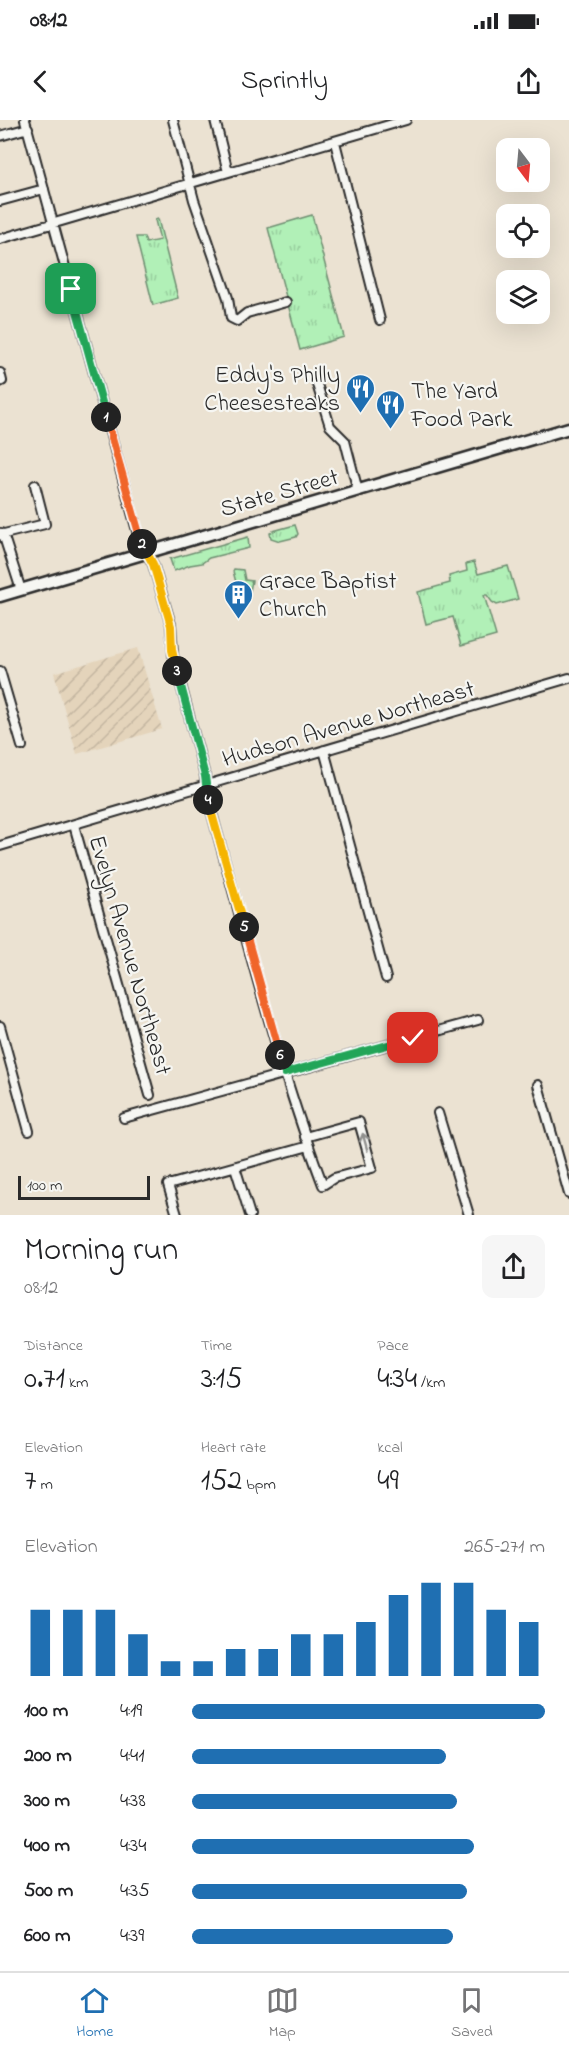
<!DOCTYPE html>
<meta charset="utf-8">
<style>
:root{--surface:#fff;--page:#f6f6f6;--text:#202124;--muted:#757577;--line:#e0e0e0;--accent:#1f6fb2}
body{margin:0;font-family:"Indie Flower",sans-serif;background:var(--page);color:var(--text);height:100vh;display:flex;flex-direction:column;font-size:22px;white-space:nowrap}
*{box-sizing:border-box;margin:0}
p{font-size:20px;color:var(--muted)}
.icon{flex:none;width:33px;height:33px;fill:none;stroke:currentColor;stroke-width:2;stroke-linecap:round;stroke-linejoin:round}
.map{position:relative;height:1095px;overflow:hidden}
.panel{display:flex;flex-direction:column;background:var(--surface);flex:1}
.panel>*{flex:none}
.needle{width:39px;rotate:164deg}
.buttons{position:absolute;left:496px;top:18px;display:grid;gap:12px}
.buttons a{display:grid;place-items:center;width:54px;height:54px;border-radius:12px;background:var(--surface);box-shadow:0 6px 24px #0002;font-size:30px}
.scale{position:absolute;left:18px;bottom:15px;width:132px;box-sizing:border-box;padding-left:6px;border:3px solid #2b2b2b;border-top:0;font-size:16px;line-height:21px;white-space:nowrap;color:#2b2b2b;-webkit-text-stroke:4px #f6f6f2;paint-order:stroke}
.pin{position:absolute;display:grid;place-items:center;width:51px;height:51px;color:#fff;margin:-26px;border-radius:12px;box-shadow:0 3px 9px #0006}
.km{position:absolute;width:30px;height:30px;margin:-15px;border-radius:50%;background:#222;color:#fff;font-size:16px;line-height:30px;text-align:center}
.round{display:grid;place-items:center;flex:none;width:63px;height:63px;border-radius:12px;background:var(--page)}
.head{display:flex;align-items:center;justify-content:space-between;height:102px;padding:0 24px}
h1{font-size:33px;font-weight:600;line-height:45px}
.stats{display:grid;grid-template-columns:repeat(3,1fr);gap:9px;height:102px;padding:6px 24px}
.stats div{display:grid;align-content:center}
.stats b{font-size:30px;font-weight:600}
.stats small{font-size:16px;font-weight:400}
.stats p{font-size:16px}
.chart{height:168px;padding:12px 24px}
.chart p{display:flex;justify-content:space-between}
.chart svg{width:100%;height:108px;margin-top:6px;stroke:var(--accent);stroke-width:6}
ul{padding:0 24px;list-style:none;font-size:20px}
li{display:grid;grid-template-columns:96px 72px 1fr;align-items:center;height:45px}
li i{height:15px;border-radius:8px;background:var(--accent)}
.status{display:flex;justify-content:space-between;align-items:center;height:42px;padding:0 30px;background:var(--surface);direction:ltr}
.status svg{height:16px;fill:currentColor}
header{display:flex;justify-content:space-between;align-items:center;height:78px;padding:0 24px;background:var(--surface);font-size:27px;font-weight:600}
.tab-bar{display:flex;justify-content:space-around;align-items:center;height:84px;border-top:2px solid var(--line);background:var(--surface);font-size:16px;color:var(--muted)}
.tab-bar a{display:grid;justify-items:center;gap:3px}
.tab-bar .current{color:var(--accent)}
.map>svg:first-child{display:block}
.industrial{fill:url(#industrial-furrows)}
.grass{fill:url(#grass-tufts);stroke:#6e8e71;stroke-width:1.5}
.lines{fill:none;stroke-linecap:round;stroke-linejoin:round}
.minor-casing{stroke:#2b2b2b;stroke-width:12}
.secondary-casing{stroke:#2b2b2b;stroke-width:15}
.minor{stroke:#f6f6f2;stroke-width:8}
.secondary{stroke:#f6f6f2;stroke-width:10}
.oneway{stroke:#90908e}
.split-1-casing{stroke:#fff;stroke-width:12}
.split-2-casing{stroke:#fff;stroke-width:12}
.split-3-casing{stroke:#fff;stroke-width:12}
.split-4-casing{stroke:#fff;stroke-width:12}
.split-5-casing{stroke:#fff;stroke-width:12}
.split-6-casing{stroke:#fff;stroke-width:12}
.split-7-casing{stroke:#fff;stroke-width:12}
.split-1{stroke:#22a559;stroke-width:8}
.split-2{stroke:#f0652b;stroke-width:8}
.split-3{stroke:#f5b400;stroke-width:8}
.split-4{stroke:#22a559;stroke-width:8}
.split-5{stroke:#f5b400;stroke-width:8}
.split-6{stroke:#f0652b;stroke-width:8}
.split-7{stroke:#22a559;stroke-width:8}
.labels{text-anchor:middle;stroke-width:4.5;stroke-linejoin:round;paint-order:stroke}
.poi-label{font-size:24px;fill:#2b2b2b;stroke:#f6f6f2;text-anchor:start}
.street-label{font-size:24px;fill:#2b2b2b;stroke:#f6f6f2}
</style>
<div class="status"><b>08:12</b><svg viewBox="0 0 49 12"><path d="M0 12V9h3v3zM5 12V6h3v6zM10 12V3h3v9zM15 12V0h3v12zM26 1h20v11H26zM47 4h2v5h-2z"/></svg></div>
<header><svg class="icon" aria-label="back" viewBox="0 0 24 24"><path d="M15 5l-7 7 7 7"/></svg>Sprintly<svg class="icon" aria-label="share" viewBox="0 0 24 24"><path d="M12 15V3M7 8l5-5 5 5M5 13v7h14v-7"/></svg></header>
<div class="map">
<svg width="569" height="1095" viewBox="0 0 569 1095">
<defs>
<pattern id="industrial-furrows" width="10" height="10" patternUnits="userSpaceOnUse" patternTransform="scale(1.5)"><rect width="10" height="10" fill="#e4d4bb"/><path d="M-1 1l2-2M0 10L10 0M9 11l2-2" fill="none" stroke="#c4b6a1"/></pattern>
<pattern id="grass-tufts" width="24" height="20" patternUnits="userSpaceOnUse" patternTransform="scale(1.5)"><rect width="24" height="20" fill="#b1f0b7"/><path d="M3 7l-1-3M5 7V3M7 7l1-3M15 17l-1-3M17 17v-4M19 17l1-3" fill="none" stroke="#98ce9e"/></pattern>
</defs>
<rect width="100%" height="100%" fill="#ebe2d2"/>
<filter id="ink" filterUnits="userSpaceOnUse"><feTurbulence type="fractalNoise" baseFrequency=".0167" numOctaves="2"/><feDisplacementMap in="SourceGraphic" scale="12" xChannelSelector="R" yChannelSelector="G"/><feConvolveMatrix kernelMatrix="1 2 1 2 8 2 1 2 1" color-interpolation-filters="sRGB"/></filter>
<g filter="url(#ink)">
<path class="industrial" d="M138,528L162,609L77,634L54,553Z"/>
<path class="grass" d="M312,95L344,217L300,230L268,108Z
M158,99L178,178L153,185L136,117H144L146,123L160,120L155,100Z
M295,405L298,414L296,417L280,421L271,418L270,413L273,411Z
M248,417L249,428L209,438L202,443L190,445L174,451L170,439Z
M474,442L478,454L508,446L518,479L497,485L492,482L487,475H484L496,516L461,526L453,497L426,504L418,472L450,463L449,456L467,451L466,444Z
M234,449L243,450L245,460L252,461L250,471L239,474L233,451Z"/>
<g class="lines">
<defs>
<path id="minor" d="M25,0L140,422L153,444L171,505L173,535L205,656L206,672C243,804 275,938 323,1065L334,1058L372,1048L359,1002L305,1017
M173,0L194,80L228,178L231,198L237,201L247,193L286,182
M215,0L228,52
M0,16L28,8
M335,22L380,200
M0,81L44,69
M0,119L406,0
M0,253L2,261L0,262
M315,258L330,306L345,321L358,371
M1,413L3,414L21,470
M0,415L45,404L35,365
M0,551L22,626
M324,630L386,858
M74,705L150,975
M0,726L569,558
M0,906L29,1011
M538,965L569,1074
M438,993L469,1095
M124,998L478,900
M235,1047L250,1095
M177,1095L168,1065L309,1026"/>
<path id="secondary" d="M0,476L569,308"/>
</defs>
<use href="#minor" class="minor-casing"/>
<use href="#secondary" class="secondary-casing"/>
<use href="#minor" class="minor"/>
<use href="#secondary" class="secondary"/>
</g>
<defs><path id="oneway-shaft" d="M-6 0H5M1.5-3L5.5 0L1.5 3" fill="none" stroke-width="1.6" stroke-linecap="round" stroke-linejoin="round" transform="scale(1.5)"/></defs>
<use class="oneway" href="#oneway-shaft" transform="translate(365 1022) rotate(-106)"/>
</g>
<g class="lines" filter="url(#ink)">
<defs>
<path id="split-1" d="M71,169L106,297"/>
<path id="split-2" d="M106,297L142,424"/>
<path id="split-3" d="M142,424L153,444L171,506L172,530L177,551"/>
<path id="split-4" d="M177,551L205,656L208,680"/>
<path id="split-5" d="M208,680L244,807"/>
<path id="split-6" d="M244,807L280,935"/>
<path id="split-7" d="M280,935L285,953L413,918"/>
</defs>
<use href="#split-1" class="split-1-casing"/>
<use href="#split-2" class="split-2-casing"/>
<use href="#split-3" class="split-3-casing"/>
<use href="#split-4" class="split-4-casing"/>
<use href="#split-5" class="split-5-casing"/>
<use href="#split-6" class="split-6-casing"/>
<use href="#split-7" class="split-7-casing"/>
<use href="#split-1" class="split-1"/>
<use href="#split-2" class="split-2"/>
<use href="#split-3" class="split-3"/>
<use href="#split-4" class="split-4"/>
<use href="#split-5" class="split-5"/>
<use href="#split-6" class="split-6"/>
<use href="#split-7" class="split-7"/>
</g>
<defs>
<symbol id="restaurant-pin" viewBox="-11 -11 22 30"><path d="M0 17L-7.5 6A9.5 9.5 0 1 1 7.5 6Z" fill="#1f6fb2" stroke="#f6f6f2"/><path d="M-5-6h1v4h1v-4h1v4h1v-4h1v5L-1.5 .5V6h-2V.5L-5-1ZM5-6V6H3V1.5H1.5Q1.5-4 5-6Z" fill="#fff"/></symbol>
<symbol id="building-pin" viewBox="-11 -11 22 30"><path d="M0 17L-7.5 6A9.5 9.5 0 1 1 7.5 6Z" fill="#1f6fb2" stroke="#f6f6f2"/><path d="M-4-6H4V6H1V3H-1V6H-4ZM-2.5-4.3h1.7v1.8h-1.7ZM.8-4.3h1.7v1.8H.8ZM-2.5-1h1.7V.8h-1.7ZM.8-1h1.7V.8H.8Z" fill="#fff"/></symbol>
</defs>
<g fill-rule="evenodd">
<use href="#restaurant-pin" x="344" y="252" width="33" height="45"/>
<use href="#restaurant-pin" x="374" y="268" width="33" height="45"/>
<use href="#building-pin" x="222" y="458" width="33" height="45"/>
</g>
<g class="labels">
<g class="poi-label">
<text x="340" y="262" text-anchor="end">Eddy's Philly<tspan x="340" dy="28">Cheesesteaks</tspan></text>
<text x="411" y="278">The Yard<tspan x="411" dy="28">Food Park</tspan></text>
<text x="259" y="468">Grace Baptist<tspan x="259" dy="28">Church</tspan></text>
</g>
<g class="street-label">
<text transform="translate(279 372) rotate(-16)" y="8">State Street</text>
<text transform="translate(348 603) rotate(-16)" y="8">Hudson Avenue Northeast</text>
<text transform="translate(131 835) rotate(74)" y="8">Evelyn Avenue Northeast</text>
</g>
</g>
</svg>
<div class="buttons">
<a><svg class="needle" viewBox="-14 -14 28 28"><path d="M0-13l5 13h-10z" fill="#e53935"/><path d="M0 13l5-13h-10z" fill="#757577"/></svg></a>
<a><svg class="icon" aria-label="locate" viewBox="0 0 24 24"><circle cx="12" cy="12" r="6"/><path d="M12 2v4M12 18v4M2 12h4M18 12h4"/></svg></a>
<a><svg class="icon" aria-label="layers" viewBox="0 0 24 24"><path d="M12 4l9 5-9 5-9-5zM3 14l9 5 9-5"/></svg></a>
</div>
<div class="scale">100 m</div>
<div class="pin" style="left:71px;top:169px;background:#1e9e55"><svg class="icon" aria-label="arrive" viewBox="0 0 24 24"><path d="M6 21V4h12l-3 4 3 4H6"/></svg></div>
<div class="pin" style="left:413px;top:918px;background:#d93025"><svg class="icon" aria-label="check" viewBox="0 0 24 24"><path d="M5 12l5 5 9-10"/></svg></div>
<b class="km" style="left:106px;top:297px">1</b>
<b class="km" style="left:142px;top:424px">2</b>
<b class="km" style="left:177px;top:551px">3</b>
<b class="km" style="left:208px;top:680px">4</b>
<b class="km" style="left:244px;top:807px">5</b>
<b class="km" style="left:280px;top:935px">6</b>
</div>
<section class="panel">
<div class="head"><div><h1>Morning run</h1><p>08:12</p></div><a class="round"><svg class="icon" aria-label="share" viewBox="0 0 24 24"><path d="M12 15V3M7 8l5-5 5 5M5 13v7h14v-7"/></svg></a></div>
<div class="stats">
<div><p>Distance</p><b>0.71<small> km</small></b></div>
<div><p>Time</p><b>3:15</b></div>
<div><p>Pace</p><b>4:34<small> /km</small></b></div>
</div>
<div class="stats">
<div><p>Elevation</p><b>7<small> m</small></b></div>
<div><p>Heart rate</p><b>152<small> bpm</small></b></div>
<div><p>kcal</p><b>49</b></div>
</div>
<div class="chart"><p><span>Elevation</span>265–271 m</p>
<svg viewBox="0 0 160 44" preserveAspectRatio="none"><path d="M5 44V17M15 44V17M25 44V17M35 44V27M45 44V38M55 44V38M65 44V33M75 44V33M85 44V27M95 44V27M105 44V22M115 44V11M125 44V6M135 44V6M145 44V17M155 44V22"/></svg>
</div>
<ul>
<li><b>100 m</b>4:19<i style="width:100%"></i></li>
<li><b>200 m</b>4:41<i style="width:72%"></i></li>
<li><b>300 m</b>4:38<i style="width:75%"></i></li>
<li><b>400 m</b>4:34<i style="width:80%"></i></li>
<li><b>500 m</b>4:35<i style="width:78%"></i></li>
<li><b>600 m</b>4:39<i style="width:74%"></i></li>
</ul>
</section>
<nav class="tab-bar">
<a class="current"><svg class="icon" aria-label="home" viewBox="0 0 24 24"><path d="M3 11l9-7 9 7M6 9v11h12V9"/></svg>Home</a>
<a><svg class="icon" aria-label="map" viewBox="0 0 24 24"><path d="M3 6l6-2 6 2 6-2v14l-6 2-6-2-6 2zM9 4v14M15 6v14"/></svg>Map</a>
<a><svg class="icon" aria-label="saved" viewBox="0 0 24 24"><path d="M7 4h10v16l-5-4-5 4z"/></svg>Saved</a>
</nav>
